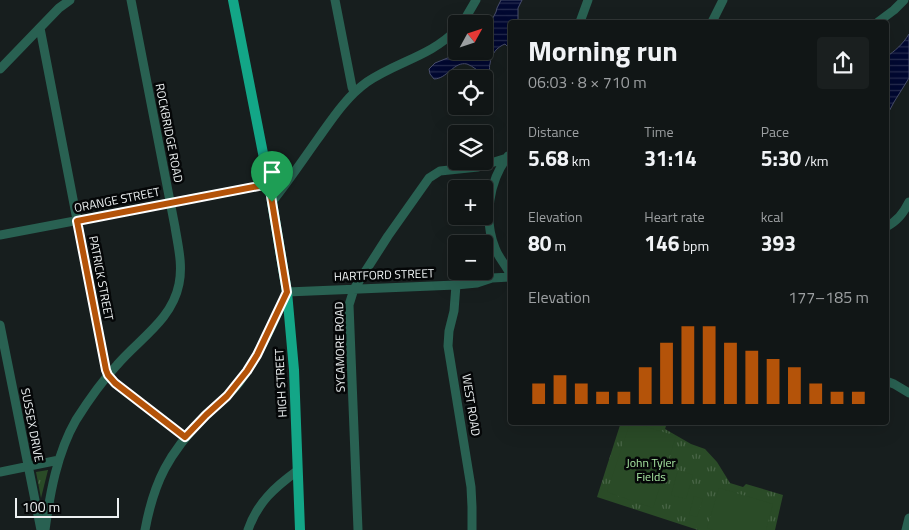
<!DOCTYPE html>
<meta charset="utf-8">
<style>
:root{--surface:#111616;--page:#1a1f1f;--text:#f1f3f6;--muted:#9c9fa1;--line:#303535;--accent:#b45309}
body{margin:0;font-family:"Titillium Web",sans-serif;background:var(--page);color:var(--text);height:100vh;display:flex;flex-direction:column;font-size:19px;white-space:nowrap}
*{box-sizing:border-box;margin:0}
p{font-size:16px;color:var(--muted)}
.icon{flex:none;width:28px;height:28px;fill:none;stroke:currentColor;stroke-width:2;stroke-linecap:round;stroke-linejoin:round}
.map{position:relative;flex:1;overflow:hidden}
.side{position:absolute;left:508px;top:20px;width:381px;height:405px;display:flex;flex-direction:column;background:var(--surface);border-radius:5px;box-shadow:0 5px 20px #0002,0 0 0 1px var(--line)}
.side>*{flex:none}
.needle{width:32px;rotate:50deg}
.fabs{position:absolute;left:448px;top:15px;display:grid;gap:10px}
.fabs a{display:grid;place-items:center;width:45px;height:45px;border-radius:5px;background:var(--surface);box-shadow:0 5px 20px #0002,0 0 0 1px var(--line);font-size:25px}
.scale{position:absolute;left:15px;bottom:12px;width:104px;box-sizing:border-box;padding-left:5px;border:2px solid #edf1f2;border-top:0;font-size:14px;line-height:18px;white-space:nowrap;color:#edf1f2;-webkit-text-stroke:4px #050708;paint-order:stroke}
.pin{position:absolute;display:grid;place-items:center;width:42px;height:42px;color:#fff;margin:-51px -21px;border-radius:50% 50% 50% 0;rotate:-45deg;box-shadow:0 0 5px #0007}
.pin .icon{rotate:45deg}
.round{display:grid;place-items:center;flex:none;width:52px;height:52px;border-radius:5px;background:var(--page)}
.headline{display:flex;align-items:center;justify-content:space-between;height:85px;padding:0 20px}
h1{font-size:28px;font-weight:700;line-height:38px}
.figures{display:grid;grid-template-columns:repeat(3,1fr);gap:8px;height:85px;padding:5px 20px}
.figures div{display:grid;align-content:center}
.figures b{font-size:21px;font-weight:700}
.figures small{font-size:14px;font-weight:400}
.figures p{font-size:14px}
.chart{height:140px;padding:10px 20px}
.chart p{display:flex;justify-content:space-between}
.chart svg{width:100%;height:90px;margin-top:5px;stroke:var(--accent);stroke-width:6}
.map>svg:first-child{display:block}
.grass{fill:url(#grass-tufts)}
.pitch{fill:#2a4b27}
.water{fill:url(#water-rules);stroke:#484e6b}
.lines{fill:none;stroke-linecap:round;stroke-linejoin:round}
.minor{stroke:#296152;stroke-width:9}
.major{stroke:#13a687;stroke-width:10}
.route-casing{stroke:#fff;stroke-width:10}
.route{stroke:#b45309;stroke-width:6}
.labels{text-anchor:middle;stroke-width:5;stroke-linejoin:round;paint-order:stroke}
.street-label{font-size:12px;fill:#edf1f2;stroke:#050708}
.park-label{font-size:12px;fill:#a9e8a3;stroke:#050708}
</style>
<div class="map">
<svg width="909" height="530" viewBox="0 0 909 530">
<defs>
<pattern id="grass-tufts" width="24" height="20" patternUnits="userSpaceOnUse" patternTransform="scale(1.25)"><rect width="24" height="20" fill="#2a4b27"/><path d="M3 7l-1-3M5 7V3M7 7l1-3M15 17l-1-3M17 17v-4M19 17l1-3" fill="none" stroke="#496547"/></pattern>
<pattern id="water-rules" width="6" height="5" patternUnits="userSpaceOnUse" patternTransform="scale(1.25)"><rect width="6" height="5" fill="#010831"/><path d="M0 2.5h6" fill="none" stroke="#262c4f"/></pattern>
</defs>
<rect width="100%" height="100%" fill="#171e1e"/>
<path class="grass" d="M621,422L667,423L665,429L691,444L705,449L717,462L730,483L743,487L746,484L783,495L775,530H698L597,497Z
M48,470L41,498L36,472Z"/>
<path class="pitch" d="M630,423H634L676,436L653,508L607,492Z
M678,470L693,475L686,499L671,495Z
M719,488L773,504L766,530H713L707,528Z
M694,496L703,499L697,517L689,515Z"/>
<path class="water" d="M501,0H522L518,8V22H510V49L505,44C497,47 491,54 490,64C489,66 490,69 489,72L485,75C479,72 473,66 467,64C454,61 447,79 434,79L430,74L429,69L435,63L455,55L467,51H484V35L496,12L497,8Z
M909,34V78L894,102L886,117V57C895,51 903,44 909,34Z"/>
<g class="lines">
<path class="minor" d="M335,0L352,87L354,92
M580,22L588,0
M712,22L723,0
M878,22L894,10L904,0
M462,24L476,0
M40,28L106,370L108,375L115,383L185,437
M0,69L59,8L70,0
M508,156C489,181 483,218 495,248C498,257 506,265 510,274
M272,202C288,182 302,161 317,140C332,119 346,97 367,82C396,62 431,56 456,30
M886,227C897,221 903,214 909,202
M0,235L269,184
M456,285L454,311L449,331L448,346L471,487L472,507V530
M0,325L41,530
M886,381L894,384L909,393
M0,472L59,460
M45,530C50,493 57,453 76,420C88,401 102,381 117,365C139,339 172,320 179,284C183,265 178,246 175,227L131,0
M145,530C154,481 169,453 204,417C215,406 229,396 239,383C259,356 274,323 287,292L456,285L477,283L492,278L510,277
M248,530C257,503 275,487 297,471
M358,530L349,305L354,289L388,236L429,178L440,171L478,167L507,158
M906,530L909,518"/>
<path class="major" d="M233,0L269,184L287,292L294,370L300,530"/>
</g>
<g class="lines">
<defs>
<path id="route" d="M269,184L287,292L257,355L247,371L227,396L206,415L185,437L115,383L108,375L106,370L77,221Z"/>
</defs>
<use href="#route" class="route-casing"/>
<use href="#route" class="route"/>
</g>
<g class="labels">
<g class="street-label">
<text transform="translate(169 133) rotate(79)" y="4">ROCKBRIDGE ROAD</text>
<text transform="translate(117 200) rotate(-11)" y="4">ORANGE STREET</text>
<text transform="translate(384 275) rotate(-2)" y="4">HARTFORD STREET</text>
<text transform="translate(101 278) rotate(79)" y="4">PATRICK STREET</text>
<text transform="translate(340 347) rotate(-91)" y="4">SYCAMORE ROAD</text>
<text transform="translate(281 383) rotate(-93)" y="4">HIGH STREET</text>
<text transform="translate(471 405) rotate(81)" y="4">WEST ROAD</text>
<text transform="translate(32 425) rotate(79)" y="4">SUSSEX DRIVE</text>
</g>
<g class="park-label">
<text x="651" y="467">John Tyler<tspan x="651" dy="14">Fields</tspan></text>
</g>
</g>
</svg>
<div class="fabs">
<a><svg class="needle" viewBox="-14 -14 28 28"><path d="M0-13l5 13h-10z" fill="#e53935"/><path d="M0 13l5-13h-10z" fill="#9c9fa1"/></svg></a>
<a><svg class="icon" aria-label="locate" viewBox="0 0 24 24"><circle cx="12" cy="12" r="6"/><path d="M12 2v4M12 18v4M2 12h4M18 12h4"/></svg></a>
<a><svg class="icon" aria-label="layers" viewBox="0 0 24 24"><path d="M12 4l9 5-9 5-9-5zM3 14l9 5 9-5"/></svg></a>
<a>+</a>
<a>−</a>
</div>
<div class="scale">100 m</div>
<div class="pin" style="left:272px;top:202px;background:#1e9e55"><svg class="icon" aria-label="arrive" viewBox="0 0 24 24"><path d="M6 21V4h12l-3 4 3 4H6"/></svg></div>
<section class="side">
<div class="headline"><div><h1>Morning run</h1><p>06:03 · 8 × 710 m</p></div><a class="round"><svg class="icon" aria-label="share" viewBox="0 0 24 24"><path d="M12 15V3M7 8l5-5 5 5M5 13v7h14v-7"/></svg></a></div>
<div class="figures">
<div><p>Distance</p><b>5.68<small> km</small></b></div>
<div><p>Time</p><b>31:14</b></div>
<div><p>Pace</p><b>5:30<small> /km</small></b></div>
</div>
<div class="figures">
<div><p>Elevation</p><b>80<small> m</small></b></div>
<div><p>Heart rate</p><b>146<small> bpm</small></b></div>
<div><p>kcal</p><b>393</b></div>
</div>
<div class="chart"><p><span>Elevation</span>177–185 m</p>
<svg viewBox="0 0 160 44" preserveAspectRatio="none"><path d="M5 44V34M15 44V30M25 44V34M35 44V38M45 44V38M55 44V26M65 44V14M75 44V6M85 44V6M95 44V14M105 44V18M115 44V22M125 44V26M135 44V34M145 44V38M155 44V38"/></svg>
</div>
</section>
</div>
